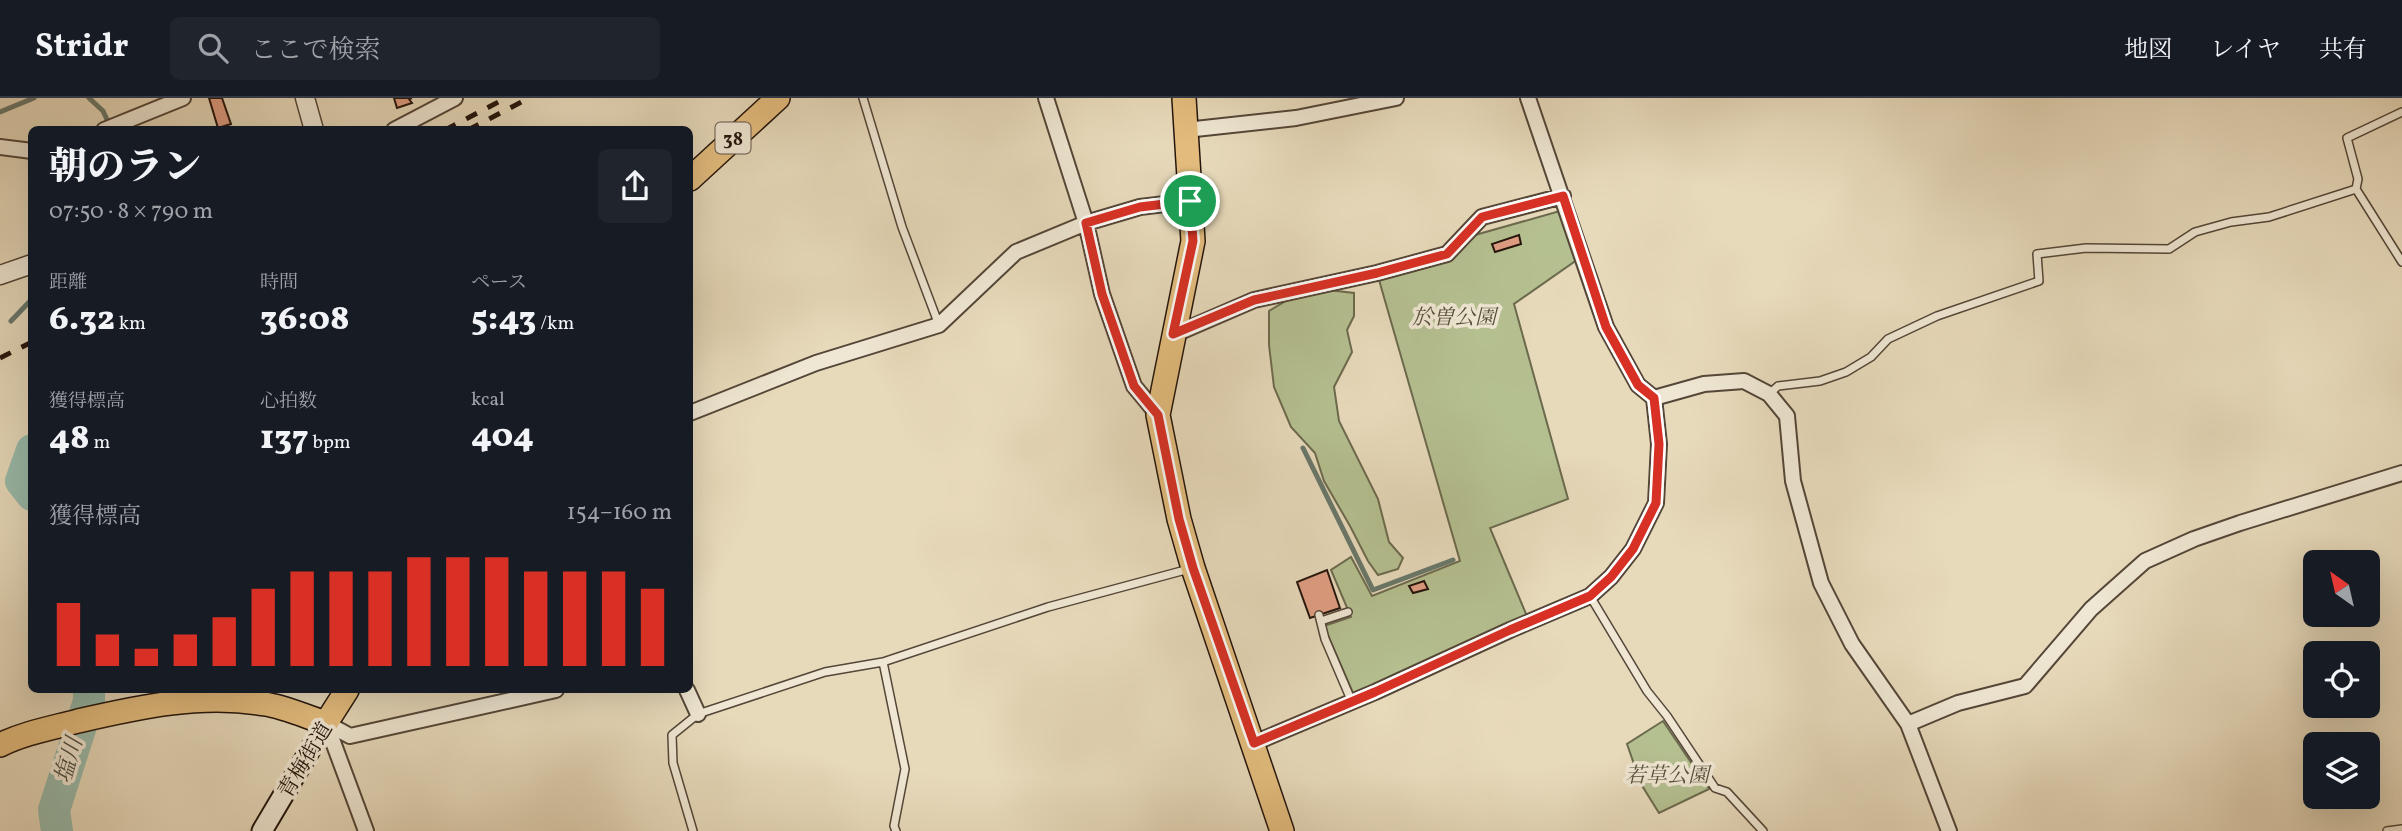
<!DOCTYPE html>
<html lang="ja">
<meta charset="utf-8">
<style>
:root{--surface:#171b24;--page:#20242c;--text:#f1f3f6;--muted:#9ea1a6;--line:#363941;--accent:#d93025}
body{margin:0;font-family:Vollkorn,"Noto Serif JP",serif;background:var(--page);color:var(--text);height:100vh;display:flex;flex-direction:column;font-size:26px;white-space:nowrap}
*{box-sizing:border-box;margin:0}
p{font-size:23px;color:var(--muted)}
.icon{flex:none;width:38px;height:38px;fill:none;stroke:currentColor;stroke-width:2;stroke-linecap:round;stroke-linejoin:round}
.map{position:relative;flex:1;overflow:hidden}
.panel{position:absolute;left:28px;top:28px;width:665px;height:567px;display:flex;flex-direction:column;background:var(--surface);border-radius:10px;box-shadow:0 7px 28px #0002}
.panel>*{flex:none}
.needle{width:46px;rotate:326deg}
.tools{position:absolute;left:2303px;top:452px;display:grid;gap:14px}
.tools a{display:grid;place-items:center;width:77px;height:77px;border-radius:10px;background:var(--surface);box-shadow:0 7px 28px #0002;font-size:35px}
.pin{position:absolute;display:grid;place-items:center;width:60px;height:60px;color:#fff;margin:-30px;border:4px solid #fff;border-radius:50%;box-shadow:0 2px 7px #0007}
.round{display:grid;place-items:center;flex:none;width:74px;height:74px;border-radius:10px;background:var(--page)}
.summary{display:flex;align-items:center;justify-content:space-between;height:119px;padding:0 21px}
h1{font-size:38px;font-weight:800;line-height:52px}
.stats{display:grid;grid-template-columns:repeat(3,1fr);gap:10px;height:119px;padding:7px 21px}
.stats div{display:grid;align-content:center}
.stats b{font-size:35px;font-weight:800}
.stats small{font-size:19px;font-weight:400}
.stats p{font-size:19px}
.chart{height:196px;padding:14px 21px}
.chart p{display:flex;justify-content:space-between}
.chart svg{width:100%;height:126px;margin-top:7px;stroke:var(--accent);stroke-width:6}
header{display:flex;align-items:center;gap:42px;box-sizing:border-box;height:98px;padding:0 35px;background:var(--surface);border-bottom:2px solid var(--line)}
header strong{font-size:33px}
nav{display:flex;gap:38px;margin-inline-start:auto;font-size:24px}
.search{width:490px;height:63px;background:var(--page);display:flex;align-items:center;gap:18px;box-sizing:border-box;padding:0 24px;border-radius:10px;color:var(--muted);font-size:26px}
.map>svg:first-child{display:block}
.green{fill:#b5c091;stroke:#6c6a4e;stroke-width:2}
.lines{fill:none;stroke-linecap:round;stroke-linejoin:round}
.stream{stroke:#69786b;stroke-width:5}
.river{stroke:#98bbab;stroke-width:32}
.building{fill:#e09e83;stroke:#23140c;stroke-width:2}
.service-casing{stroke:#544638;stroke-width:10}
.minor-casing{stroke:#544638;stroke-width:18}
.tertiary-casing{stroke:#544638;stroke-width:21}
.secondary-casing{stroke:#23140c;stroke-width:23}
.primary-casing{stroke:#23140c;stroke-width:26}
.service{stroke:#efe7d3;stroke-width:7}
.minor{stroke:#efe7d3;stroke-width:14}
.tertiary{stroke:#efe7d3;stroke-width:18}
.secondary{stroke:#efe7d3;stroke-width:19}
.primary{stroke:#e4bd7e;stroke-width:23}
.rail{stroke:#23140c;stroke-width:5;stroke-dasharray:12 12;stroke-linecap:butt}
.route-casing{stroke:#fff;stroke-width:14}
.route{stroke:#d93025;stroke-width:9}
.labels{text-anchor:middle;stroke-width:7;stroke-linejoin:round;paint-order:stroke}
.shield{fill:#efe7d3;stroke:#605348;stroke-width:2}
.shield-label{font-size:19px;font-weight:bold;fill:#23140c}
.park-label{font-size:21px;font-style:italic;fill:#56503b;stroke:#efe7d3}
.street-label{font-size:21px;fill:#23140c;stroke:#efe7d3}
.water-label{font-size:23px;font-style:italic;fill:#4c4e44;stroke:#efe7d3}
</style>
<header>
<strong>Stridr</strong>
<div class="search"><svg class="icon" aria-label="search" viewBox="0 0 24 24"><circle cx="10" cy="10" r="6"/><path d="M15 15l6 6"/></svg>ここで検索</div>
<nav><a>地図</a><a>レイヤ</a><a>共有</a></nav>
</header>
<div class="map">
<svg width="2402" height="733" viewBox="0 0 2402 733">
<rect width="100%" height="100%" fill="#e7dabb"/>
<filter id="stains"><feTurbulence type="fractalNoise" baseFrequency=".00286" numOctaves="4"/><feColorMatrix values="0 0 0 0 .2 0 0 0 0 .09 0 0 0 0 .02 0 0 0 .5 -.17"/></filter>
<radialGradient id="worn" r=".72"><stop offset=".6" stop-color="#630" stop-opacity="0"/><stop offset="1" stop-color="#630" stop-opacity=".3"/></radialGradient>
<path class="green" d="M1567,111L1581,159L1514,206L1568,401L1490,430L1529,523L1356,602L1324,528L1351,519L1331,472L1351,459L1372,498L1460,463L1377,175L1447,156L1461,141Z
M1328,192L1354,195V218L1347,232L1352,254L1334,289L1339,323L1378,401L1389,444L1403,460L1398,471L1378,477L1368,463L1350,428L1324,383L1315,355L1291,329L1274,289L1269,247V213L1289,201Z
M1663,623L1709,691L1659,715L1641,686L1627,646Z"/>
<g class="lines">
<path class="stream" d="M89,0L103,13L110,28
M0,14L34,0
M11,223L32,201
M1303,350L1373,492L1453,462"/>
<path class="river" d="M32,352L21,383L32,397
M57,733L54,712L89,603V592"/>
</g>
<path class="building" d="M209,0H222L231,26L218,30Z
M394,0H412L409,1L412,5L397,10Z
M1519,137L1521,146L1495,154L1492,146Z
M1327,472L1340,510L1310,520L1297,484Z
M1424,483L1428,491L1413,495L1409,488Z"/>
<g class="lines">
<defs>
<path id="service" d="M863,0L902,129L939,227
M2356,91L2358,81L2347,40L2402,14
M1769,296L1778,288L1820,283L1846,274L1871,259L1888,241L1937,218L2039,183L2037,156L2086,150L2169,151L2195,134L2231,124L2269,119L2356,91L2402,164
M1590,498L1647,593L1667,618L1715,690L1727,694L1763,733
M1319,517L1325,541L1352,604
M1321,523L1348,514
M883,564L905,671L894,728L896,733
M693,733L673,665L672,637L698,616L825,574L883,564L1048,509L1189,471
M2387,733L2402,731"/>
<path id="minor" d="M1046,0L1086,125L1102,196L1134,288L1158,317
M104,32L183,0
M394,32L455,0
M1186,32L1296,20L1396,0
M0,49L32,53
M1173,237L1254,202L1377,175L1447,156L1482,119L1563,98
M1654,300L1704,286L1744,283L1769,296L1787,318L1793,383L1821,485L1852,546L1908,626L1949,733
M690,315L816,265L939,227L1016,154L1086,125L1140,109L1190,103
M687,592L698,616
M326,625L350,638L556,592
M326,625L366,733
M1908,626L1958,605L2025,588L2091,511L2145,463L2194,441L2240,425L2402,375
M1254,645L1375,594L1510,532L1590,498L1611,479L1633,451L1656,405L1659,346L1654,300L1638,287L1606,229L1528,0"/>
<path id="tertiary" d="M305,0L314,32
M0,177L32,166"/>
<path id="secondary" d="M262,733L326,625"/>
<path id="primary" d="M1184,0L1193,143L1158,317L1179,421L1193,470L1282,733
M690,81L778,0
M0,647C24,635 52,630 78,623C139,609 201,595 265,606C285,609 307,619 326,625L347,592"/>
</defs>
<use href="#service" class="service-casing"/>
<use href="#minor" class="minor-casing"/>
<use href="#tertiary" class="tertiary-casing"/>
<use href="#secondary" class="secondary-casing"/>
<use href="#primary" class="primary-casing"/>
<use href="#service" class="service"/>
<use href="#minor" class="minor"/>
<use href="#tertiary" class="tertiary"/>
<use href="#secondary" class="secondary"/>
<use href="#primary" class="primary"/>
<path class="rail" d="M445,32L506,0
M468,32L529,0
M0,260L32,244"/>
</g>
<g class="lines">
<defs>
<path id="route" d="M1563,98L1606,229L1638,287L1654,300L1659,346L1656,405L1633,451L1611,479L1590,498L1510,532L1375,594L1254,645L1193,470L1179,421L1158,317L1134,288L1102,196L1086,125L1140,109L1190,103L1193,143L1173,236L1254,202L1377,175L1447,156L1482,119Z"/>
</defs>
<use href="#route" class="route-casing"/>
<use href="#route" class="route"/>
</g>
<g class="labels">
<rect class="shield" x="715.5" y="24.5" width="35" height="31" rx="5"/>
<g class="shield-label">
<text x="733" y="47">38</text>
</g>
<g class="park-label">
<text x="1454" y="226">於曽公園</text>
<text x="1667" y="684">若草公園</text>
</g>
<g class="street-label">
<text transform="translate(305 662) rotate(-59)" y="7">青梅街道</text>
</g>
<g class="water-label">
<text transform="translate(68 662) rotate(-74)" y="8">塩川</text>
</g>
</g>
<rect width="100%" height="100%" filter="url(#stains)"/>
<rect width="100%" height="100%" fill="url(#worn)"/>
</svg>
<div class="tools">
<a><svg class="needle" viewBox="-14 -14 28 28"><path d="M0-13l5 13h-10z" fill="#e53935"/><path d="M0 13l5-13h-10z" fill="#9ea1a6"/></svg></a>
<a><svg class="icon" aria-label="locate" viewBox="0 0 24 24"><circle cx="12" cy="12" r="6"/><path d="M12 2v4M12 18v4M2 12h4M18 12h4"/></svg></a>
<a><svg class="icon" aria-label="layers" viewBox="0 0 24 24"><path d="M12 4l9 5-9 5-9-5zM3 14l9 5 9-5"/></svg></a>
</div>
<div class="pin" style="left:1190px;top:103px;background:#1e9e55"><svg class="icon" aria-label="arrive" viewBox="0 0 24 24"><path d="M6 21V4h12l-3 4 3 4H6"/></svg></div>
<section class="panel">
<div class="summary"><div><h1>朝のラン</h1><p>07:50 · 8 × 790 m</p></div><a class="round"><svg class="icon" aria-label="share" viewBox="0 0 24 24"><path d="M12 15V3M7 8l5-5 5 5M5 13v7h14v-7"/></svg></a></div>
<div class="stats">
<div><p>距離</p><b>6.32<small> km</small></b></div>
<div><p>時間</p><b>36:08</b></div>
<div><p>ペース</p><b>5:43<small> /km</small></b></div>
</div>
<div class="stats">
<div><p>獲得標高</p><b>48<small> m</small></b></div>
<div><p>心拍数</p><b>137<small> bpm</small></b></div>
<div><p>kcal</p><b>404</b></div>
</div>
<div class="chart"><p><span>獲得標高</span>154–160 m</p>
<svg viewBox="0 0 160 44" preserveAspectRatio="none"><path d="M5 44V22M15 44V33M25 44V38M35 44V33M45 44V27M55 44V17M65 44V11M75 44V11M85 44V11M95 44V6M105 44V6M115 44V6M125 44V11M135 44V11M145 44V11M155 44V17"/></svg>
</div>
</section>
</div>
